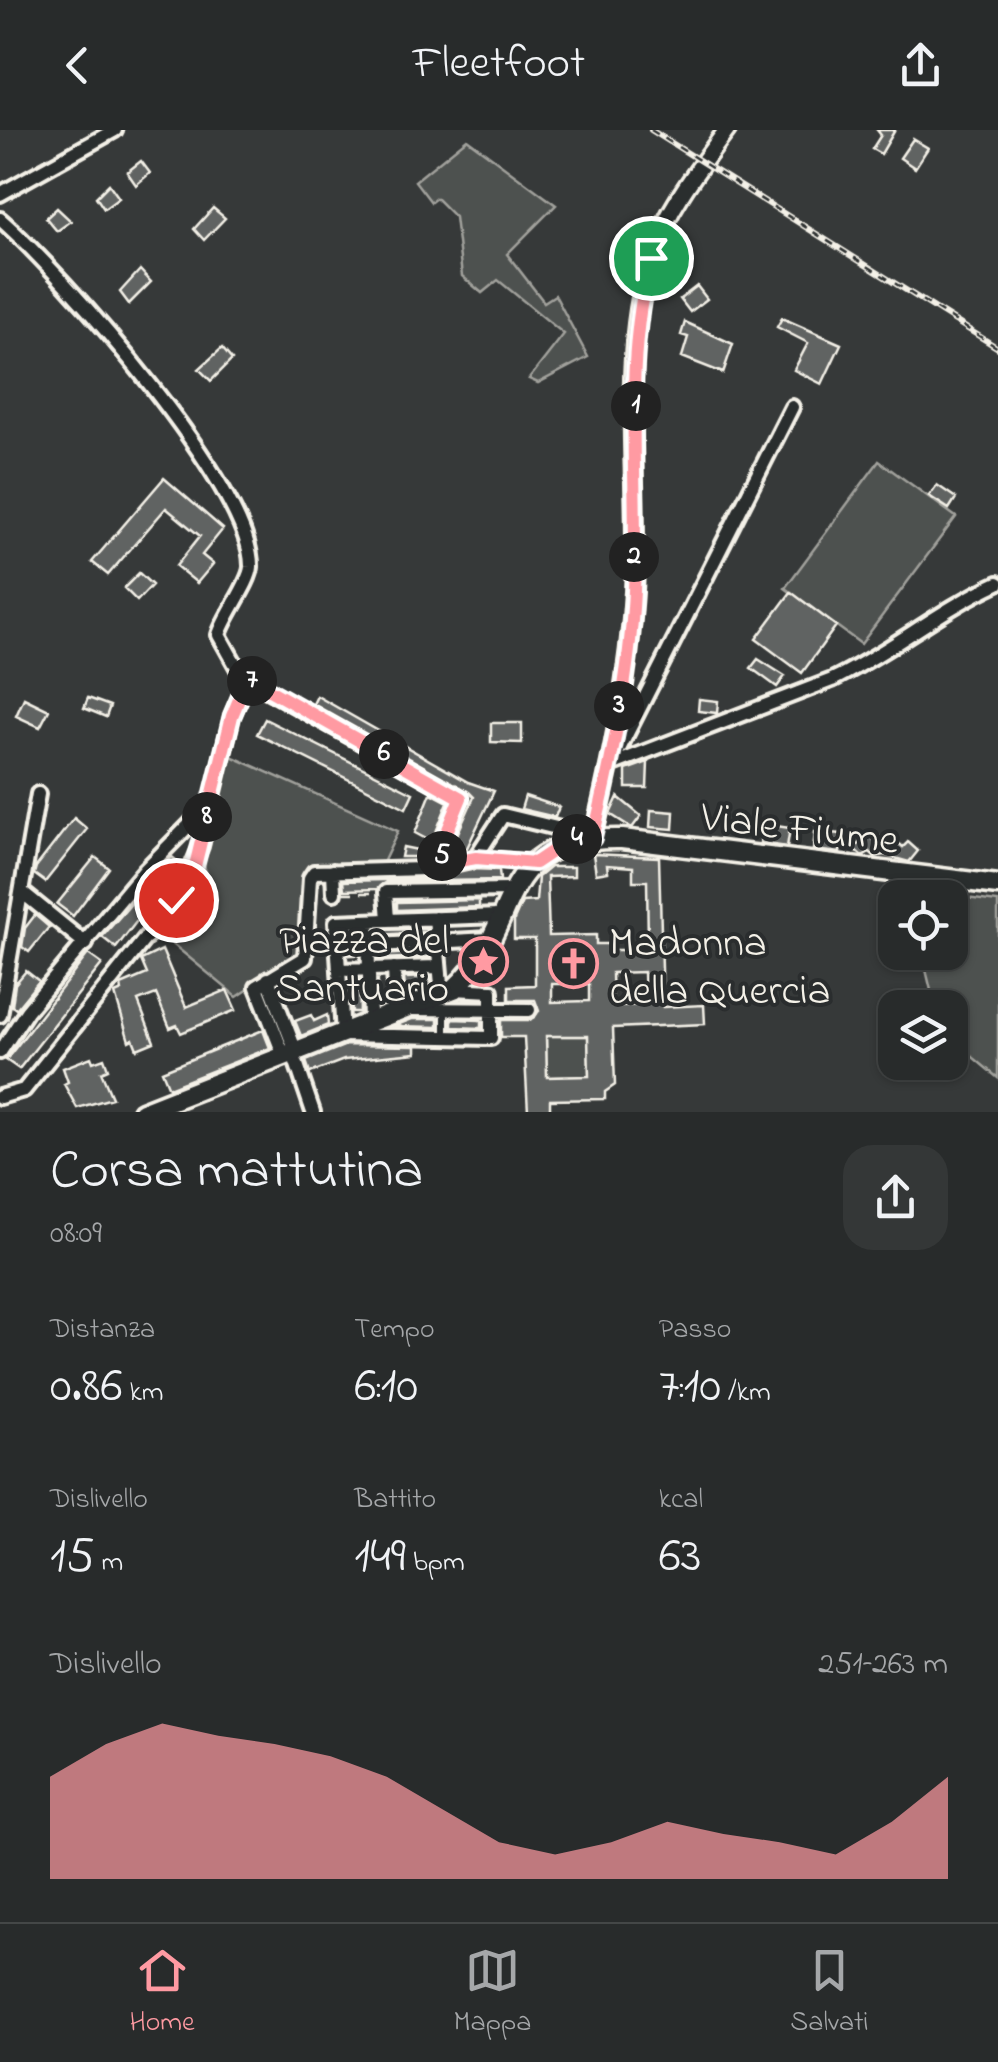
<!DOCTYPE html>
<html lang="it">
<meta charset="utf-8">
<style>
:root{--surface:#282b2b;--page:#343737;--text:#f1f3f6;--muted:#a5a7a9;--line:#444747;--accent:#ff9aa2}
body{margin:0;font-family:"Indie Flower",sans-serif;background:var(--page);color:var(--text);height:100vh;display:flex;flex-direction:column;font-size:38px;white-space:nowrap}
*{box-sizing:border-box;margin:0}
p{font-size:32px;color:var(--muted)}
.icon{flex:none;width:55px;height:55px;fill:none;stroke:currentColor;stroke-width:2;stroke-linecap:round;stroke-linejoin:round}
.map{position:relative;height:982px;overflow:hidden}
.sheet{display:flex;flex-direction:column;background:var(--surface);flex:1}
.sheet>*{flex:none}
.tools{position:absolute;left:878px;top:750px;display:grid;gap:20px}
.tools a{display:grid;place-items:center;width:90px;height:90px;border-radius:20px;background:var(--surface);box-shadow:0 2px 8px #0004,0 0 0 2px var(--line);font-size:50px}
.pin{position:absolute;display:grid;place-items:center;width:85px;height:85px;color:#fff;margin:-42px;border:5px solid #fff;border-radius:50%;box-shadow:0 2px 10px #0007}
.km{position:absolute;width:50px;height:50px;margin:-25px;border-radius:50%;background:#222;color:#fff;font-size:28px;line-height:50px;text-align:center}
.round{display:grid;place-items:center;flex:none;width:105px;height:105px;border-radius:30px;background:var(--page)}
.overview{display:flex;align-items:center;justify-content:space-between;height:170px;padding:0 50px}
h1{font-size:55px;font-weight:600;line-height:75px}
.metrics{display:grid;grid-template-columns:repeat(3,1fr);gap:15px;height:170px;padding:10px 50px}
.metrics div{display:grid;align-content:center}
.metrics b{font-size:50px;font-weight:600}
.metrics small{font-size:28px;font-weight:400}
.metrics p{font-size:28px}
.chart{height:280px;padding:20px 50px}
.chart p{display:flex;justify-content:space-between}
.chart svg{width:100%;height:180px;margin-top:10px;fill:var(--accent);opacity:.7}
header{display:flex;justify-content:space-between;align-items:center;height:130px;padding:0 50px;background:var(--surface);font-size:45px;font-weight:600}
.menu{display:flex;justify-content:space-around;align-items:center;height:140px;border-top:2px solid var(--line);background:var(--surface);font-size:28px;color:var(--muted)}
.menu a{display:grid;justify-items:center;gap:5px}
.menu .selected{color:var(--accent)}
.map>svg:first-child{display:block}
.green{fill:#4e514f;stroke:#a1a19c;stroke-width:2.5}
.building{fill:#616362;stroke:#f4f1e8;stroke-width:2.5;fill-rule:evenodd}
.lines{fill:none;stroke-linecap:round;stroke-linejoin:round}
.service-casing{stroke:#f4f1e8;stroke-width:14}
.minor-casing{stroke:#f4f1e8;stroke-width:20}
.tertiary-casing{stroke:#f4f1e8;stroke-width:22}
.secondary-casing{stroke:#f4f1e8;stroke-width:25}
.path{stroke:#f4f1e8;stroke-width:2.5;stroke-dasharray:10 8;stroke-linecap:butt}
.service{stroke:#2a2d2e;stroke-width:6}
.minor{stroke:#2a2d2e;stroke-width:12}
.tertiary{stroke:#2a2d2e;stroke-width:15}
.secondary{stroke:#2a2d2e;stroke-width:18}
.rail-casing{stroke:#f4f1e8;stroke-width:6}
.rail{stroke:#2a2d2e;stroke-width:2.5;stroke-dasharray:8;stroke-linecap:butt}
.route-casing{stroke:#fff;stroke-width:20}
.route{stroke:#ff9aa2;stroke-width:12}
.labels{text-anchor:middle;stroke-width:8;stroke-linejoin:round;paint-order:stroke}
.street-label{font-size:42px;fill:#f4f1e8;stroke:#2a2d2e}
.poi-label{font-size:42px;fill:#f4f1e8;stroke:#2a2d2e;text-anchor:end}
</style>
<header><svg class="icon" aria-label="back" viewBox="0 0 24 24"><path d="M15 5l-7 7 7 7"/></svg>Fleetfoot<svg class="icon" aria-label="share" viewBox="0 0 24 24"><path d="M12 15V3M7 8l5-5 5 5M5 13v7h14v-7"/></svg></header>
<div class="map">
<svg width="998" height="982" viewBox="0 0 998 982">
<rect width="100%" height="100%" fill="#363939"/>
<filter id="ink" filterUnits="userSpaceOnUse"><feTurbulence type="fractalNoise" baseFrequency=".01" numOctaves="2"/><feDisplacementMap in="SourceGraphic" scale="20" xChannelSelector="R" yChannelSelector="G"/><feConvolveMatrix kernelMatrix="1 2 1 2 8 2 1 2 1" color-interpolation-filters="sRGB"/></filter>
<g filter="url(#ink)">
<path class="green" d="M467,9L556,75L507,124L544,172L555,165L588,227L538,253L529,249L564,204L498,150L482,163L462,146L455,87L436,68L431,72L415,51Z
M879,331L956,387L861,514L785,458Z
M231,626L398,701L381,737L315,738L300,825L237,867L158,802L177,780L190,788L217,769L204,736Z
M918,762L998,772V948L950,908V878L935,877L922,823L950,822V768L901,767Z
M546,906H588L589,946L547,947Z"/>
<path class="building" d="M877,0H895L881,24L872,19L881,5Z
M913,9L928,18L915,38L900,28Z
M141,31L150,43L136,55L127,42Z
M109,54L119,68L104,79L96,67Z
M57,78L71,91L57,101L46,88Z
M213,78L225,88L204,110L194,99Z
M140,140L151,152L129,174L120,162Z
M697,156L707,169L690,182L680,169Z
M782,188L841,214L822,254L794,240L808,213L777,197Z
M685,192L733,214L723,243L682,227L688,207L681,205Z
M222,218L232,230L211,251L199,239Z
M164,348L223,399L202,425L213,434L197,453L176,436L200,406L166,378L108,445L92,432Z
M937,355L956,368L949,379L929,366Z
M139,443L152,455L137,471L124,458Z
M791,462L836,496L802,543L756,509Z
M758,529L785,546L777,557L751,538Z
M317,566L468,652L494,661L466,720L454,722L452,716L474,667L469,662L313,574Z
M24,568L49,580L40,597L16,586Z
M88,568L110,576L106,587L84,578Z
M699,569L718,571L717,583L698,581Z
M265,589L413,663L406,678L257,604Z
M491,593H522V613L491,612Z
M648,632L647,658H626V640Z
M431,663L448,672L432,712L415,703Z
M525,666L559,677L555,687L521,679Z
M618,667L641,686L632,698L610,684Z
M651,680L674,682L673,699L650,697Z
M74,688L87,699L45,752L34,744L36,737Z
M763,694L790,698L787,717L760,713Z
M815,702L842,704L840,723L813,720Z
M867,704L876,712L881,707L889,714L894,709L903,717L908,712L918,721L909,732L884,725L875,727L870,722L862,726L854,719Z
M403,717L432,723L431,727H401Z
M593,724L659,727L663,877L704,875L705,894L613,898L615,955L605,962V969L550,970V982H528L524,907H501V890H530L539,881L535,870H509V856L535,855V809H514V790L522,772L536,771L538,747L550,737H574V746L547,747L549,806L596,805V814H612V820H644V814H648L647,751H633V737L607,735L608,742L596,744ZM644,842L645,875L613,876L612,843ZM552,854H589V871L552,872ZM546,906H588L589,946L547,947Z
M95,727L109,738L73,786L57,774Z
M172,727L181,734L116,818L102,807Z
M471,739L499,740L500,750L386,752L377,759L344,760L343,751L425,749Z
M479,770V777L397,780V772Z
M35,785L49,797L29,822L22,817L25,798Z
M426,799V802L378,805V800Z
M162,820L186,877L227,860L236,880L181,903L177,895L170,898L156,864L138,871L154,912L137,919L133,909L129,911L115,864L122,861L121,855L147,844L141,830Z
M428,822V827L379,829V825Z
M88,824L102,834L19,939L6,930Z
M26,841L39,851L16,879L12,876L15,854Z
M430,847L431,855L405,859L404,848Z
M359,849L360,882H352L350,850Z
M311,885L314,891L327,885L328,895L301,906L295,891Z
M412,889H438V897L394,896Z
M452,889L481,890V898L452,897Z
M263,900L270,918L169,958L162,941Z
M346,915L416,916V923L344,930L310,943L306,931Z
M91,927L93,932L104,928L108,939L101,942L112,968L77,978L64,954L68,952L63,938Z"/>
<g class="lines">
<defs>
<path id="service" d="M445,881V906"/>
<path id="minor" d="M0,64L115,0
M0,89C61,142 253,358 251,437C250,453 225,485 219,505L242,546L461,668L442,714V734
M612,633L792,277
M611,635L832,550C890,522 939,480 998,453
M475,728L503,685L573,702L583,709
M333,741L334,763
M22,762L86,814
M435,788L442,866
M388,790L499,786
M368,791L370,895
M338,817L490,809
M394,838L396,885
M339,840L437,837
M268,849L296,922
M454,859L491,861V908L343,905L336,792L388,790L386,762L510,760
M411,879L529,880
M0,885L38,664
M0,922L27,881L145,740L208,676
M293,923L313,982
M284,926L257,857L305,828L310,748L314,742L424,739L475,728L535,733
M0,967L24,960L179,766L201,716L232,586L248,549"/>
<path id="tertiary" d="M593,708C612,628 629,545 634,462C640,356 619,231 650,130C665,82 697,40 727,0"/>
<path id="secondary" d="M142,982L454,859C526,794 488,706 622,709L998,755"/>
</defs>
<use href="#service" class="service-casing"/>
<use href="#minor" class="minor-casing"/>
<use href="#tertiary" class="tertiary-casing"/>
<use href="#secondary" class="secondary-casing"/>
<path class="path" d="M343,763H375"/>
<use href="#service" class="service"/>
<use href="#minor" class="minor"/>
<use href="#tertiary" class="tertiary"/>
<use href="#secondary" class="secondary"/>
<defs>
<path id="rail" d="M651,0L998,218"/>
</defs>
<use href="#rail" class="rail-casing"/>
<use href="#rail" class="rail"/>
</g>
</g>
<g class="lines" filter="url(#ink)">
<defs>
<path id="route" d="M176,770L195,736L232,586L248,548L461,668L442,714V734L476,728L535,733L566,712L593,708C612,628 630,544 634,461C639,351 622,234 651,128"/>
</defs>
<use href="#route" class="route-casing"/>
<use href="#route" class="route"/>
</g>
<defs>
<symbol id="sight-ring" viewBox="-11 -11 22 22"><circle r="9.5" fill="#2a2d2e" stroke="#ff9aa2" stroke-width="1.5"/><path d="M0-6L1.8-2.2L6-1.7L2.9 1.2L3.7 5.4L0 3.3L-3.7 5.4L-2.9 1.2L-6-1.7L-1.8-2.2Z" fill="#ff9aa2"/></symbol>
<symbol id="church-ring" viewBox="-11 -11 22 22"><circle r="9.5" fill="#2a2d2e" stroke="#ff9aa2" stroke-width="1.5"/><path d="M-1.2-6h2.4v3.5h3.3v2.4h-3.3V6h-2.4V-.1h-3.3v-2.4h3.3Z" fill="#ff9aa2"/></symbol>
</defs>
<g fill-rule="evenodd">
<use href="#sight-ring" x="456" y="804" width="55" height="55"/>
<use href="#church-ring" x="546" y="806" width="55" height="55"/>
</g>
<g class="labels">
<g class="street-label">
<text transform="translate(800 696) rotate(7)" y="15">Viale Fiume</text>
</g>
<g class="poi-label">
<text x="449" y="823">Piazza del<tspan x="449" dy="48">Santuario</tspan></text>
<text x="609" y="825" text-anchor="start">Madonna<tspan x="609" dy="48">della Quercia</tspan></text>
</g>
</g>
</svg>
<div class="tools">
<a><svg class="icon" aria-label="locate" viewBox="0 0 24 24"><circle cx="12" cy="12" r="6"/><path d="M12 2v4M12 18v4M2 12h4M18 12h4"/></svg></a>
<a><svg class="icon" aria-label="layers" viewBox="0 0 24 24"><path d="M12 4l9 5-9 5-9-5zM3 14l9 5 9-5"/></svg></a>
</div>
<div class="pin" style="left:651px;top:128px;background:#1e9e55"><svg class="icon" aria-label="arrive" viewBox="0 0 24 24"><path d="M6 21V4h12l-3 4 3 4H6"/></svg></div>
<div class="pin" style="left:176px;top:770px;background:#d93025"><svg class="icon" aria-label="check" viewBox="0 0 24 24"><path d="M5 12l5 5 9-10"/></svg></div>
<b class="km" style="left:636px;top:276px">1</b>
<b class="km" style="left:634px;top:427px">2</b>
<b class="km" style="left:619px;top:576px">3</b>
<b class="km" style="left:577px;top:709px">4</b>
<b class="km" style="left:442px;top:726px">5</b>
<b class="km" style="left:384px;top:624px">6</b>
<b class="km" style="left:252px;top:551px">7</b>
<b class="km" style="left:207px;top:687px">8</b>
</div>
<section class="sheet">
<div class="overview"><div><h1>Corsa mattutina</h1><p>08:09</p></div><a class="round"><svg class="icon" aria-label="share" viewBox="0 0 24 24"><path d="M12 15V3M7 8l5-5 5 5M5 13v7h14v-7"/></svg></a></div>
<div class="metrics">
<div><p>Distanza</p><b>0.86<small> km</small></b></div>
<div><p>Tempo</p><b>6:10</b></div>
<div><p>Passo</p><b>7:10<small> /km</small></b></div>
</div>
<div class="metrics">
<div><p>Dislivello</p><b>15<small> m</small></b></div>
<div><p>Battito</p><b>149<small> bpm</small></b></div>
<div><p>kcal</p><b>63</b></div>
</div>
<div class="chart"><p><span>Dislivello</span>251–263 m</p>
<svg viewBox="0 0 160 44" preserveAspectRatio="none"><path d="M0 44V19L10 11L20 6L30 9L40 11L50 14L60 19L70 27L80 35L90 38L100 35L110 30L120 33L130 35L140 38L150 30L160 19V44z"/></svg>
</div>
</section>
<nav class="menu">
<a class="selected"><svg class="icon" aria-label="home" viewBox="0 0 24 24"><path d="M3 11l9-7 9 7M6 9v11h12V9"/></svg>Home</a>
<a><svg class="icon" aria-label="map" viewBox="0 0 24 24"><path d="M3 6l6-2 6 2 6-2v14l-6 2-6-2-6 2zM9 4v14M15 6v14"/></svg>Mappa</a>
<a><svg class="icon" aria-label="saved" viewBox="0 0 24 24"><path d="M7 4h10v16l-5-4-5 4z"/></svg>Salvati</a>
</nav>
